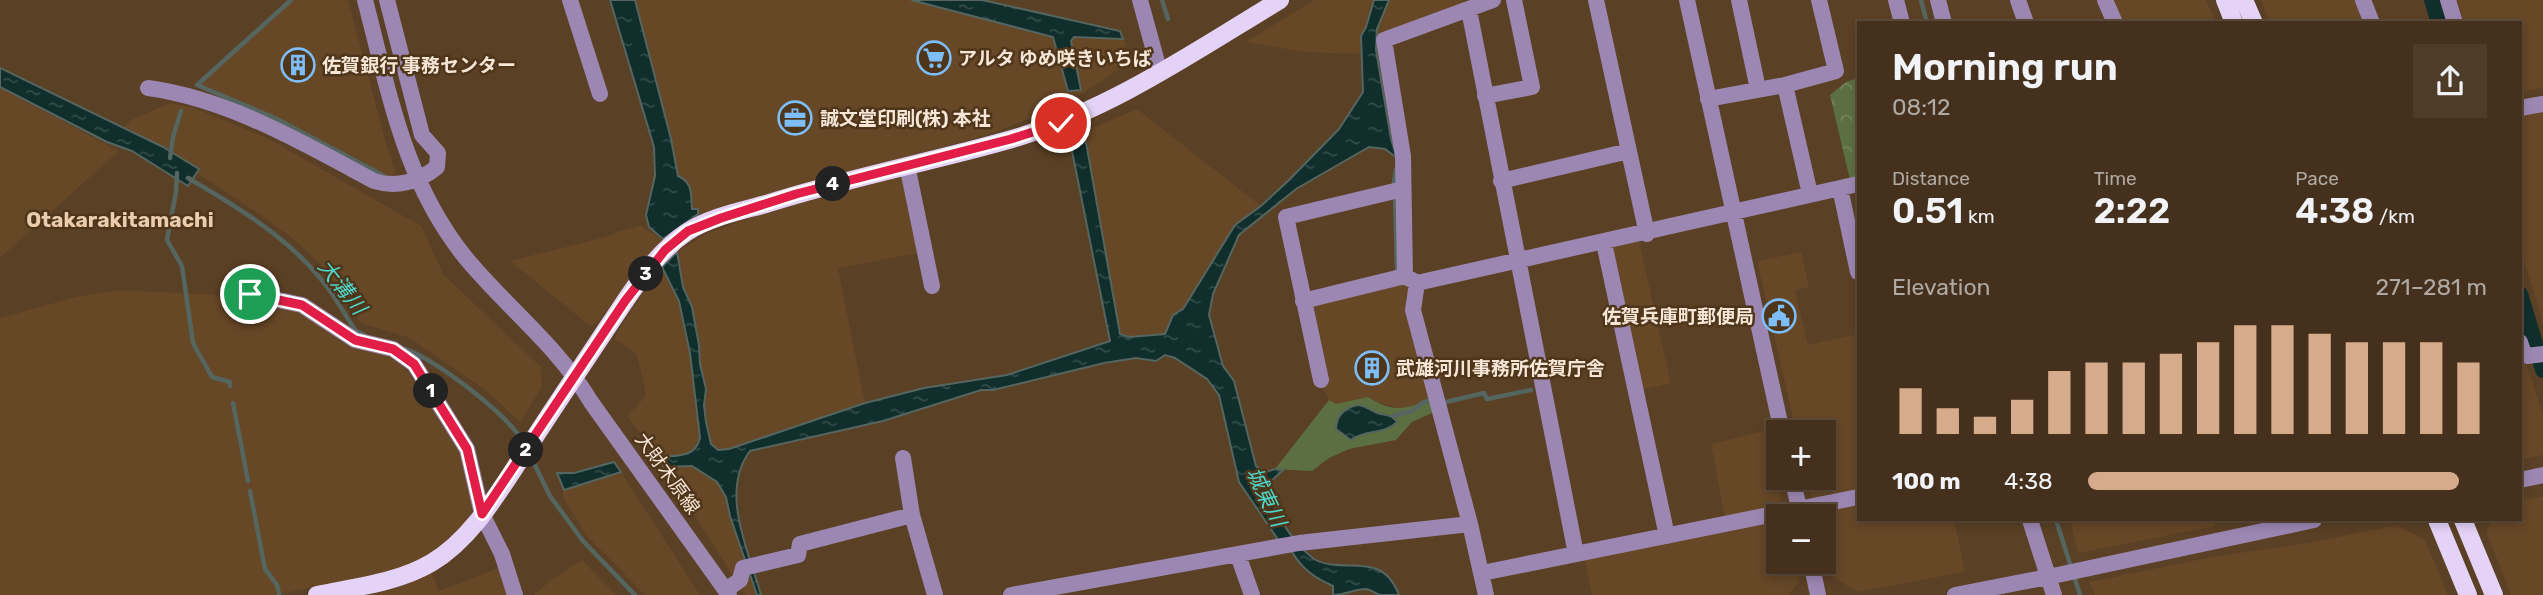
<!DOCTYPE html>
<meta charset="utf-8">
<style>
:root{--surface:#44301c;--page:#4e3c29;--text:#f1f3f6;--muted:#afa9a3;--line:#5c4b3b;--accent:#d6ab8b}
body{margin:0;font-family:Rubik,"Noto Sans JP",sans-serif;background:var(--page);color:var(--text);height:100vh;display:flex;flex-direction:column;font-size:26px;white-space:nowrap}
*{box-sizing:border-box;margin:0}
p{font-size:23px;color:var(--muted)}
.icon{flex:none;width:38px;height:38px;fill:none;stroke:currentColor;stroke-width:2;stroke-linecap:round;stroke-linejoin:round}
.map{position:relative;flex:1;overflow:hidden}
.sheet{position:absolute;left:1857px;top:21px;width:665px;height:500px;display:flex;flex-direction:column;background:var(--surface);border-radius:0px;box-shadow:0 4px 10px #0003,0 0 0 2px var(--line)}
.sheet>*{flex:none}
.fabs{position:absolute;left:1766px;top:420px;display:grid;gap:14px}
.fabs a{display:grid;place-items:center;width:70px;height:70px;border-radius:0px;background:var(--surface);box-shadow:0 4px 10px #0003,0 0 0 2px var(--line);font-size:35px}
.pin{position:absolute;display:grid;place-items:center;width:60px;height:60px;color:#fff;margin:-30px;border:4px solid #fff;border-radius:50%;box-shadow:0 2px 7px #0007}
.km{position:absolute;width:35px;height:35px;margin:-18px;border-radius:50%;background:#222;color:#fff;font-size:19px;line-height:35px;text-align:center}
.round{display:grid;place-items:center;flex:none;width:74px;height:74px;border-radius:0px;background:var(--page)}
.summary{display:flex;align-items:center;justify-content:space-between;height:119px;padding:0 35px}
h1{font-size:38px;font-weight:600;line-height:52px}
.metrics{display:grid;grid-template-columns:repeat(3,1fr);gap:10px;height:119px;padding:7px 35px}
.metrics div{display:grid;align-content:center}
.metrics b{font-size:35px;font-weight:600}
.metrics small{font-size:19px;font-weight:400}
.metrics p{font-size:19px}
.chart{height:196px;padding:14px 35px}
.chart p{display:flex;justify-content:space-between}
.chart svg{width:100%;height:126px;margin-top:7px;stroke:var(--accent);stroke-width:6}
ul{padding:0 35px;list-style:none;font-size:23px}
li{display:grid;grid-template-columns:112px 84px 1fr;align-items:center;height:52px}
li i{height:18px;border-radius:9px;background:var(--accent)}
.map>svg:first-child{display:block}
.built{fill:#664726}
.grass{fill:#5c6f40}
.park{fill:url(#park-crowns)}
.water{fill:url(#water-ripples);stroke:#55655f;stroke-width:2}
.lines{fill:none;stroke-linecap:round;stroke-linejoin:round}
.stream{stroke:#55655f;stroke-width:4.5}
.canal{stroke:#102e2c;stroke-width:16}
.minor{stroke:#9c87b2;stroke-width:16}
.major{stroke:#e4d3f6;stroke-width:18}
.route-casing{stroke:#fff;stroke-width:14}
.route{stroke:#e11d48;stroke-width:9}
.labels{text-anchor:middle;stroke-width:5;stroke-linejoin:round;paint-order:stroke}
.poi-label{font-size:19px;font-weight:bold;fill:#f6e6d7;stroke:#4f361b;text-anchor:start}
.street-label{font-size:19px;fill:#f6e6d7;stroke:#4f361b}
.neighbourhood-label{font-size:21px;font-weight:bold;fill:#ebccad;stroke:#4f361b}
.water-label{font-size:21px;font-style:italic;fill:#4cd9cd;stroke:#4f361b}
</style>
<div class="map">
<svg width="2543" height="595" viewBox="0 0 2543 595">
<defs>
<pattern id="park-crowns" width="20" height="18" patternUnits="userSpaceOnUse" patternTransform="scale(1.75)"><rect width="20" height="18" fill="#5c6f40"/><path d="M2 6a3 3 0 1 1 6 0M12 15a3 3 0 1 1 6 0" fill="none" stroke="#74845b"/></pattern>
<pattern id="water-ripples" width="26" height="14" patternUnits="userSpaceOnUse" patternTransform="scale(1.75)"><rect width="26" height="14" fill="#102e2c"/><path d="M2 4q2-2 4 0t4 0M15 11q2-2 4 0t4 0" fill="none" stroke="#334c4a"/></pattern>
</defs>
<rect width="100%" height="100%" fill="#5a4025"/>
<path class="built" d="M288,0H348L387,147L396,173L391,177L384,176L275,118L195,84Z
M635,0H911L1053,37L1068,91L1081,90L1071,41L1075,36L1123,39L1126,43L1121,68L1085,92L1031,118L990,134L698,214V209L692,210L690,188L686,179L678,176L671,139Z
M1314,0H1374L1366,27L1361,36L1360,54L1304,52L1246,42Z
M1389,0H1463L1465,3L1376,38L1377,29Z
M2112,0H2206L2216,23H2121Z
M2261,0H2358L2367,23H2270Z
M2457,0H2543V88L2520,92V23H2464Z
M0,88L119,151L0,258Z
M170,103L194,108L269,139L421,226L444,275L541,367L542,387L520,422L488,392L410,338L361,323L324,268L297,242L265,218L170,155L119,132L131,120Z
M1137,109L1261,206L1235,225L1183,309L1173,315L1165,334L1128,337L1120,334L1086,142L1077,139L1073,133L1095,127Z
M2543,110V323L2520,247V114Z
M902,173L918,253L838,268L865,403L729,449L717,450L711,445L706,422L704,405L706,389L700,364L699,345L692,307L683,287L677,252L707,233L783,206Z
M641,226L663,240L596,324L589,325L510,261L613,235L616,232Z
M1639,241L1671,383L1641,390L1608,247Z
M1801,252L1809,287L1795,290L1808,345L1858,334V493L1821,500L1812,498L1807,478H1824V432H1796L1757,261Z
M662,267L679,301L690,353L700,438L698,448L690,454L658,457L627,416L646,396L637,355L614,338L650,282Z
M1405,283L1410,291L1405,298L1431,400L1404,410L1377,402L1368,397L1335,404L1329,400L1321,384L1312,304Z
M119,290L239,296L299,309L341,342L396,355L460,449L476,504L465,525L447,543L423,560L389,572L275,595H0V318L76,297Z
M2526,363L2543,415V455L2520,460V364Z
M1768,430L1781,500L1777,508L1725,518L1711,444Z
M692,466L717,482L726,497L730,516L757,595H745L664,467Z
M621,472L700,595H645L586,535L562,495L564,490Z
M2543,496V595H2511L2486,531L2492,520H2520V500Z
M1858,503V520H1954L1965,572L1857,592L1829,574L1824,551V516H1817L1823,510Z
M1778,520V562H1795L1799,581L1789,595H1592L1584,558Z
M2070,520H2214L2215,526L2078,553Z
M2397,525L2425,540L2448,595H2095L2089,582L2212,557L2308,543Z
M582,560L616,595H534L551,580Z
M504,566L510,595H367L391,590L431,572L439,591Z"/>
<path class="grass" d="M1368,397C1394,413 1404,409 1431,400L1439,410L1412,422L1396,440L1349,449L1329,458L1312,471L1275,469L1329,400L1336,404Z"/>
<path class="park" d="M1858,78V178L1850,180L1830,95L1846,82Z"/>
<path class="water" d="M610,0H635L671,139L678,176C693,182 691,195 692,209H698V214L663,239L649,227L646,215L655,176L654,147Z
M911,0H982L1120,31L1123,39L1074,37L1071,41L1081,90L1068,91L1053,37Z
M1374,0H1389L1377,29L1376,50L1391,139L1397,158L1385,149L1369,147L1296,189L1239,235L1213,294L1209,315L1223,366L1234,381L1256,466L1266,472L1275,469L1283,470L1269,483C1272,505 1280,522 1294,539L1279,541L1239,482L1219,395L1207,379L1175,358L1165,355L1156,361L1136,358L1104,363L993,390H981L883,421L750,451C719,492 749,552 761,595H757L730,516L726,497L717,482L692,466L664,467L658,457C675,455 695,459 700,438L690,353L679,301L662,267L677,252L683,287L692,307L699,345L700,364L706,389L704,405L706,422L711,444L718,450L729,449L865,403L924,388L1007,375L1110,341L1070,141L1077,139L1086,142L1120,334L1129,337L1165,334L1173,315L1183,309L1235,225L1261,206L1288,181L1339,129L1363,92L1361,36L1366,27Z
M0,68L163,147L199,169L188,186L132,151L107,142L0,87Z
M1358,405C1366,406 1368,409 1375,412C1385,417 1390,412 1397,422C1385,435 1365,429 1351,440L1336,429C1336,415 1346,407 1358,405Z
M614,462L621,472L564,490L557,473H574Z
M1301,548C1305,551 1310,556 1314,559C1344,576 1381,548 1399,595C1393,595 1386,595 1381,595C1376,594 1372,590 1366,589C1354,589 1345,595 1333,595V586C1313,577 1302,569 1291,550Z"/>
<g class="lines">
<path class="stream" d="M291,0L197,85L275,118L384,176
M1162,0L1168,19
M1921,0L1927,23
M170,158L173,137L181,111
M177,173L176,192L167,240L182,266L193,343L212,377L230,382V386
M188,178C234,205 286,236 320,278C334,294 344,314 356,331L364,335
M1394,182L1396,169
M1395,196L1397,270
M405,349C436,359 511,417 525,445
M1446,402L1484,393L1487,399L1531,390
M233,403L248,481
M1393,416L1412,411L1422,403L1431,400
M529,453L550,496L583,541L635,595
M250,491L265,569L277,585L279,594
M2056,520L2080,595"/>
<path class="canal" d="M2432,0L2439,23
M2520,294L2543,370"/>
<path class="minor" d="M365,0C389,92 404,181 465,257C506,307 558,346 591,402L729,595
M570,0L600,94
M1140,0L1160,73
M1493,0L1384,40L1403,156L1405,276L1417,283L1858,184
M1596,0L1647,234
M1687,0L1782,432
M1739,0L1758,89
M1896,0L1902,23
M1938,0L1944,23
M2018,0L2026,23
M2105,0L2115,23
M2363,0L2372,23
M2448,0L2455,23
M1469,10L1576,554
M1785,85L1810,194
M148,88C229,99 303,143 374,181C396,188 419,182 437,167L438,153L422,135L387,0
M1485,96L1532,87L1514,0
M1708,99L1785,85L1836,71L1819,0
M2520,108L2543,104
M907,165L932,286
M1501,181L1629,151
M1840,188L1858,272
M1604,243L1667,536
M1417,283L1413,310L1470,524L1486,595
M250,294L302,305L355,340L393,349L414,364L467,449L482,514L502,554L515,595
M1303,301L1405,276
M2520,342L2523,351L2527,356L2543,354
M1321,380L1286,217L1403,189
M903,458L912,515L935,595
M1792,478L1801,516
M2520,480L2543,475
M2030,520L2054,595
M1238,555L1252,595
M1811,562L1818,595
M1482,573L1858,497
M726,590L740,580L743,568L798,555L800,544L912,515
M1011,595L1299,543L1470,524
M1955,595L2048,577L2314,520"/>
<path class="major" d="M2225,0L2234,23
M2244,0L2254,23
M2437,520L2468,595
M2463,520L2494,595
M317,595C354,587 397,583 431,563C474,538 502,486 529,446C556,404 584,363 611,322C632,291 655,253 687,232C710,217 741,211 766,204C847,178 931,162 1012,139C1110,110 1194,52 1280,0"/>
</g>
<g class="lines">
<defs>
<path id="route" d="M250,294L302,305L355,340L393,349L414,364L467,449L482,514L625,301L665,250L688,231L721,218L796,194L1011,139L1061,123"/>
</defs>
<use href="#route" class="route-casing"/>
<use href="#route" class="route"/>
</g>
<defs>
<symbol id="supermarket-ring" viewBox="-11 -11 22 22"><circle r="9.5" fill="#4f361b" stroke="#7dbef9" stroke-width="1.5"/><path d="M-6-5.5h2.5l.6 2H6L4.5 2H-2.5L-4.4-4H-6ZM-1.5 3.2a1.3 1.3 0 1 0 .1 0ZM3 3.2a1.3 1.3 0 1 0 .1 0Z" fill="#7dbef9"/></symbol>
<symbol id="building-ring" viewBox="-11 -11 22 22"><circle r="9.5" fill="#4f361b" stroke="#7dbef9" stroke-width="1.5"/><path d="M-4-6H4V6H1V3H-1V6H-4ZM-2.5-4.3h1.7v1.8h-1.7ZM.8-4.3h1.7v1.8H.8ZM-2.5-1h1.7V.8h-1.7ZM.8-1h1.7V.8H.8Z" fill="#7dbef9"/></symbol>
<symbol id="office-ring" viewBox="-11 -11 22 22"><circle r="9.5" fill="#4f361b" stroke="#7dbef9" stroke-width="1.5"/><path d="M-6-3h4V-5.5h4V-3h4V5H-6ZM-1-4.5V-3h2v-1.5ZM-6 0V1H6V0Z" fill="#7dbef9"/></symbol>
<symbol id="civic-ring" viewBox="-11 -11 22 22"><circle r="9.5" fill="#4f361b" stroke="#7dbef9" stroke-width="1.5"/><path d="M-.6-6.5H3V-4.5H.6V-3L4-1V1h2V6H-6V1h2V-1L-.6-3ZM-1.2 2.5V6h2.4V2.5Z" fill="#7dbef9"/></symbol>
</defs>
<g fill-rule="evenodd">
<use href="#supermarket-ring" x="915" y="39" width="38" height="38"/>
<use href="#building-ring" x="279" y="46" width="38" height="38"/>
<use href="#office-ring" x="776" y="99" width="38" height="38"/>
<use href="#civic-ring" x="1760" y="297" width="38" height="38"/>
<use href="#building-ring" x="1353" y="349" width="38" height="38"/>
</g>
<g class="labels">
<g class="poi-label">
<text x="958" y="65">アルタ ゆめ咲きいちば</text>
<text x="322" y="72">佐賀銀行 事務センター</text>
<text x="820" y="125">誠文堂印刷(株) 本社</text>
<text x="1754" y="323" text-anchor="end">佐賀兵庫町郵便局</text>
<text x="1396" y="375">武雄河川事務所佐賀庁舎</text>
</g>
<g class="street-label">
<text transform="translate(668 473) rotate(54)" y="7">大財木原線</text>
</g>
<g class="neighbourhood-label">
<text x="120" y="227">Otakarakitamachi</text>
</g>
<g class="water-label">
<text transform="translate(342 287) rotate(52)" y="7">大溝川</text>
<text transform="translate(1266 497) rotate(64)" y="7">城東川</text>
</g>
</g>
</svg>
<div class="fabs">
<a>+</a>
<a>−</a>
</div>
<div class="pin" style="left:250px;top:294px;background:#1e9e55"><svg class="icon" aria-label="arrive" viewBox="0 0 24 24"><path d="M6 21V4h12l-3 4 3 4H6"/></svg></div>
<div class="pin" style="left:1061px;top:123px;background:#d93025"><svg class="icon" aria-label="check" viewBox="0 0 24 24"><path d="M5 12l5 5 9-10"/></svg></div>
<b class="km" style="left:431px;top:391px">1</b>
<b class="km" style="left:526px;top:450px">2</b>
<b class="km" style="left:646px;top:274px">3</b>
<b class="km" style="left:833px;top:184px">4</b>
<section class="sheet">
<div class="summary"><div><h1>Morning run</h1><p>08:12</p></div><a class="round"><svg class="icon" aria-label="share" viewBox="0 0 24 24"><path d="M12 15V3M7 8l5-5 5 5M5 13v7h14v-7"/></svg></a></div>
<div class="metrics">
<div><p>Distance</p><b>0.51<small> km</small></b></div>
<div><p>Time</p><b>2:22</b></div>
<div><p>Pace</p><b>4:38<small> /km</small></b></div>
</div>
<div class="chart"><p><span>Elevation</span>271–281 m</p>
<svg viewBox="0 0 160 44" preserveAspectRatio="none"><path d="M5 44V28M15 44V35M25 44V38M35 44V32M45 44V22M55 44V19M65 44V19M75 44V16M85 44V12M95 44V6M105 44V6M115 44V9M125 44V12M135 44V12M145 44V12M155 44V19"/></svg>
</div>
<ul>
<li><b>100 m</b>4:38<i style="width:93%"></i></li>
</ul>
</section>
</div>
